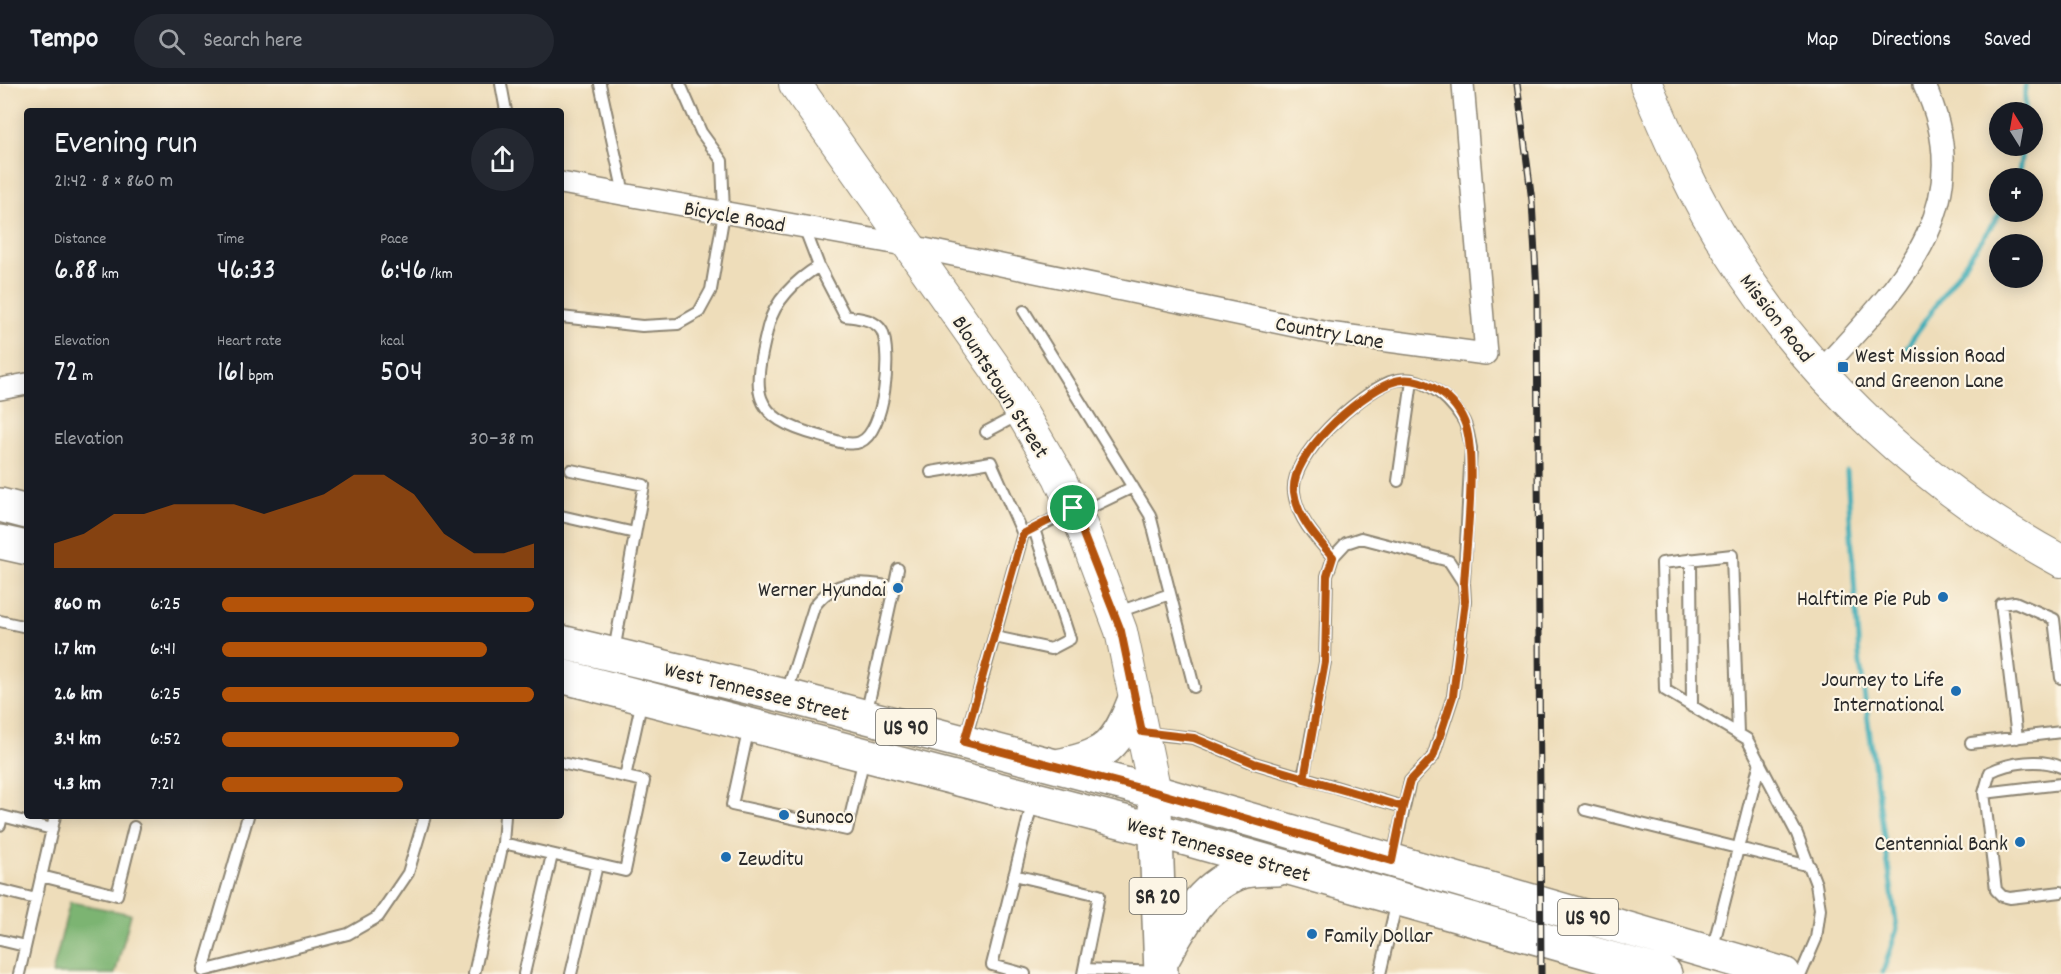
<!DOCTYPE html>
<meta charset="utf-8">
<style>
:root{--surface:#171b24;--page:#242831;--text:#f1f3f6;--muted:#9ea1a6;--line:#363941;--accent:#b45309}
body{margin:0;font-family:Dekko,sans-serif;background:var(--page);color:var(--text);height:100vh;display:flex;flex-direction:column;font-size:22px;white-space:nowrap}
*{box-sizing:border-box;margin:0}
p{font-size:20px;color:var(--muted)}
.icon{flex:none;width:33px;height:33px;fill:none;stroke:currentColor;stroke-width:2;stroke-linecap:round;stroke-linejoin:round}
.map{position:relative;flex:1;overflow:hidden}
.drawer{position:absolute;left:24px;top:24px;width:540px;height:711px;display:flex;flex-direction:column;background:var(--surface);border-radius:6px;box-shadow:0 3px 15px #0003}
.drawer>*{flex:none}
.needle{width:39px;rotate:349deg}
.tools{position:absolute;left:1989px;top:18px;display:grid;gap:12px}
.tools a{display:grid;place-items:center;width:54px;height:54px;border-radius:50%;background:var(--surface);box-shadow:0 3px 15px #0003;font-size:30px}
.pin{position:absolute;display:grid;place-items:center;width:51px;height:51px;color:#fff;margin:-26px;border:3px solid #fff;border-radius:50%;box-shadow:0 2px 6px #0007}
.round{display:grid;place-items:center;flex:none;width:63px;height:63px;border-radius:32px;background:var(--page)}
.overview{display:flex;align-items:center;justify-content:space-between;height:102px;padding:0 30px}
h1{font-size:33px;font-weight:600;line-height:45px}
.figures{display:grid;grid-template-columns:repeat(3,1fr);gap:9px;height:102px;padding:6px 30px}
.figures div{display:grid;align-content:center}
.figures b{font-size:30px;font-weight:600}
.figures small{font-size:16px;font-weight:400}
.figures p{font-size:16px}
.chart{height:168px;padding:12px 30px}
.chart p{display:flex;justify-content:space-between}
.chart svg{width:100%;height:108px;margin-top:6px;fill:var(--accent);opacity:.7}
ul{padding:0 30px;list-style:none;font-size:20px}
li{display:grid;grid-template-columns:96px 72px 1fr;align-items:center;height:45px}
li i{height:15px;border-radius:8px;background:var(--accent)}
header{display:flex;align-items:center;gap:36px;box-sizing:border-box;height:84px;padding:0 30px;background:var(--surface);border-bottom:2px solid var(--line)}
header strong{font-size:28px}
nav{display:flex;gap:33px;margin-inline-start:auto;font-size:21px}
.search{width:420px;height:54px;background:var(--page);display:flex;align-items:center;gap:15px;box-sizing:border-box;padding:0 21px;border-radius:33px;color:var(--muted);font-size:22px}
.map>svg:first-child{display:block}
.forest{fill:#7bb472;stroke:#53704e;stroke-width:1.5}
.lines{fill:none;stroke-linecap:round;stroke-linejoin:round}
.stream{stroke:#3cadb7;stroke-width:5}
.service-casing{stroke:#8c8472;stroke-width:14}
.minor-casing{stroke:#8c8472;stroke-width:24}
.secondary-casing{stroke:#8c8472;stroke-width:34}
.primary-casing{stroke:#8c8472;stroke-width:36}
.service{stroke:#fff;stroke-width:10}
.minor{stroke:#fff;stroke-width:21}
.secondary{stroke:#fff;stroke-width:32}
.primary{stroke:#fff;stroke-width:33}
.rail-casing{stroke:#2b2b2b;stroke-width:7}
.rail{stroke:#fcf5e5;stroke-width:4.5;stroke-dasharray:14;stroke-linecap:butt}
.route-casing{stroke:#fff;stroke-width:12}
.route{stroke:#b45309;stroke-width:8}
.poi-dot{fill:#1f6fb2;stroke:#fcf5e5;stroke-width:2}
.labels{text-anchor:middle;stroke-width:4.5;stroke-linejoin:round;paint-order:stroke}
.shield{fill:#fcf5e5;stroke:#6a6863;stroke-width:1.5}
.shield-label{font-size:21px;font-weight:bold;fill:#2b2b2b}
.street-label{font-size:22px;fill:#2b2b2b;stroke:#fcf5e5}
.poi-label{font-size:22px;fill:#2b2b2b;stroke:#fcf5e5;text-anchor:start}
</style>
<header>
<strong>Tempo</strong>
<div class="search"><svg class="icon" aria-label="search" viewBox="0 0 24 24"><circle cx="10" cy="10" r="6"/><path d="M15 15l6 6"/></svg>Search here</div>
<nav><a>Map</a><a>Directions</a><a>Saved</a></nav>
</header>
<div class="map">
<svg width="2061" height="890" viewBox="0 0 2061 890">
<rect width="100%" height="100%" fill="#fcf5e5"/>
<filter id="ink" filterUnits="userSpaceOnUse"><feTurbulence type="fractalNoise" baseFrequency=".0167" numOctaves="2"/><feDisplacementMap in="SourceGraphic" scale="12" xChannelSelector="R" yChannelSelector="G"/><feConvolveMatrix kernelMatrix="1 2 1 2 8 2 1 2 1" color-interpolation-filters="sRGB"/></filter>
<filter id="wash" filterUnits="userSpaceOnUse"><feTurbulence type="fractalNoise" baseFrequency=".008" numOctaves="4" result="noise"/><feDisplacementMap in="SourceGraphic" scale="24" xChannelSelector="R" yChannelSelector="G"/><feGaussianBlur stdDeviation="1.35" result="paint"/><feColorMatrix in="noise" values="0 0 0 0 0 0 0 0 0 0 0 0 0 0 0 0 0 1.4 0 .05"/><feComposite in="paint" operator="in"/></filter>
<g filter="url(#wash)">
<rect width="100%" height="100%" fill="#eeddba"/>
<path class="forest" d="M70,818L131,830L115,890H52Z"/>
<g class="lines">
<path class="stream" d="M2025,0V28
M2018,94L2023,62
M1906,264L2001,128
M1847,388L1859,572L1897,845L1883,888"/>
</g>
</g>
<g filter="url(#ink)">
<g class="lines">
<defs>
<path id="service" d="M501,0L506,27
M600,0L624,110
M804,143L819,182L845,232C858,234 875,235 882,247C892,269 885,348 860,358C849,363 832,355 820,352C749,333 752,308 768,243C774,217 796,196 819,182
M1024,227L1150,431L1194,603
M561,233L642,242L678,240L699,228L711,206L724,129L722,77L701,48L680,0
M986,348L1020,330
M571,386L644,401L614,567
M931,388L991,378L1023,450L965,656
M1398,397L1412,297
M1079,429L1133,403
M561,432L635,449
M1028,448L1071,426
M1333,473C1316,454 1297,434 1294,408C1290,371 1359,311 1390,298C1419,287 1447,311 1462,334C1468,342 1469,355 1471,364L1464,497
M1691,475L1692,623
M1118,528L1170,510
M0,537L27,543
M995,553L1051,565L1070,555L1034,445
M787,608L814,523C835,493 862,498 895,503
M866,631L898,485
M749,643L732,721L847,746L864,674
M1146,649L1194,654L1254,679L1403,723
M1738,650L1732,471L1662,479L1665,606L1747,655L1797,750L1816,800L1820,825L1816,855L1801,890
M2017,654L2001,520L2015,518L2054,535L2061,594
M1971,659L2061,648
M2061,683C2041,674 2010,678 1990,688L1984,709L1996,806L2002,812L2010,814L2061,808
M625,693L642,616
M1303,695L1325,578L1327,492L1333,473L1346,459L1361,454L1449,477L1464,500L1465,517L1453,612L1433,673L1410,697L1393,772
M1984,709L2061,700
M1585,726L1810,782
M248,732L203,887L348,850L378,833L408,789L425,732
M0,741L2,732L52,745
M503,759L625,787L644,697L561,679
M1014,791L1099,811L1083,890
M41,792L117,811L134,743
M0,806L36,815
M0,856L25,862
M1712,867L1760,678
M1084,885L1159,888
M19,890L55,732
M474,890L503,759L505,732
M524,890L552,771
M571,890L597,781
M1025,890L992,881L1033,716
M1380,890L1397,817"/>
<path id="minor" d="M561,99L910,162L1328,249L1486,270L1463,0
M1820,288C1898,203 1982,125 1924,0
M0,305L27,300"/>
<path id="secondary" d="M795,0L996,285L1059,393L1082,443L1121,547L1155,708
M1646,0C1670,57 1695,115 1729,167C1811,297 1926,404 2061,477"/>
<path id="primary" d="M0,421L27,428
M0,458L27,464
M561,558L798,615L1155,708L1784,890
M561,592L1155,746L1665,890
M1056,682C1106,673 1117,662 1135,615
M1155,725L1161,890
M1161,878C1182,841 1201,800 1245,787C1255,785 1267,785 1277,785"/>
</defs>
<use href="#service" class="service-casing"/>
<use href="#minor" class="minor-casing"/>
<use href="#secondary" class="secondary-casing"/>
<use href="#primary" class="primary-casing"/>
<use href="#service" class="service"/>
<use href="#minor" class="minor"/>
<use href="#secondary" class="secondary"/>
<use href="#primary" class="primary"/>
<defs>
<path id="rail" d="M1517,0L1532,117L1537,208L1541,890"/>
</defs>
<use href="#rail" class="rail-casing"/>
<use href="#rail" class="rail"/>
</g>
</g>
<g class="lines" filter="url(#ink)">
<defs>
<path id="route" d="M1073,424L1023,450L964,658L1155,708L1392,777L1403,723L1304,695L1325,578L1327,492L1333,473C1316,454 1298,435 1294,408C1290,371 1358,312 1390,299C1418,287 1453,311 1464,337C1478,369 1466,462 1464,500L1465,517L1453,612L1433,673L1410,697L1403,723L1254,679L1194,654L1142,648L1121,547L1073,424"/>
</defs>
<use href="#route" class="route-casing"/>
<use href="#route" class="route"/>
</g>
<g class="poi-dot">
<rect x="1837" y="277" width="12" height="12" rx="3"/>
<circle cx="898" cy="504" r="6"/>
<circle cx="1943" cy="513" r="6"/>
<circle cx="1956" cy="607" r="6"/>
<circle cx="784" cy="731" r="6"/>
<circle cx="2020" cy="758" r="6"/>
<circle cx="726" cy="773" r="6"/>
<circle cx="1312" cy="850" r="6"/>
</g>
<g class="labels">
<g class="shield">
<rect x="876" y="625" width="60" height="36" rx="4.5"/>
<rect x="1129.5" y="794" width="57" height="36" rx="4.5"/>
<rect x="1558" y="815" width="60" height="36" rx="4.5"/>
</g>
<g class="shield-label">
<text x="906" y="650">US 90</text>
<text x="1158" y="819">SR 20</text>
<text x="1588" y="840">US 90</text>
</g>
<g class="street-label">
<text transform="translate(735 131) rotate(10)" y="8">Bicycle Road</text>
<text transform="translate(1778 233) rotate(52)" y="8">Mission Road</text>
<text transform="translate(1330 247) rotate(10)" y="8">Country Lane</text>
<text transform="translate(1002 302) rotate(58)" y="8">Blountstown Street</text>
<text transform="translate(757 606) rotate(14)" y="8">West Tennessee Street</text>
<text transform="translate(1219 764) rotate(16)" y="8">West Tennessee Street</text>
</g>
<g class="poi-label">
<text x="1855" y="278">West Mission Road<tspan x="1855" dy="25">and Greenon Lane</tspan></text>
<text x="886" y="512" text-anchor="end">Werner Hyundai</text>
<text x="1931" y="521" text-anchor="end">Halftime Pie Pub</text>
<text x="1944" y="602" text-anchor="end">Journey to Life<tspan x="1944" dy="25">International</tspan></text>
<text x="796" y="739">Sunoco</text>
<text x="2008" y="766" text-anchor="end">Centennial Bank</text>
<text x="738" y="781">Zewditu</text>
<text x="1324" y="858">Family Dollar</text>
</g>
</g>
</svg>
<div class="tools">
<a><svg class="needle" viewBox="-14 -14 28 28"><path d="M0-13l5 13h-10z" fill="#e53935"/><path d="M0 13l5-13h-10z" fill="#9ea1a6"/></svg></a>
<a>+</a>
<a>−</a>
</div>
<div class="pin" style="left:1073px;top:424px;background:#1e9e55"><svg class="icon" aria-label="arrive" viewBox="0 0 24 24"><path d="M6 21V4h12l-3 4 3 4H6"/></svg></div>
<section class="drawer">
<div class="overview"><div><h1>Evening run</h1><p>21:42 · 8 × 860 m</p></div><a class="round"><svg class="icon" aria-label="share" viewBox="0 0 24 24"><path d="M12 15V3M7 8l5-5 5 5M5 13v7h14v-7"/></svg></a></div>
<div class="figures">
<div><p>Distance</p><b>6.88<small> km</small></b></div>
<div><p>Time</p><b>46:33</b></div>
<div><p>Pace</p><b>6:46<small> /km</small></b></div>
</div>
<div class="figures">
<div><p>Elevation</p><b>72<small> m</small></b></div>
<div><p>Heart rate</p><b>161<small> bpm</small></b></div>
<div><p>kcal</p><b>504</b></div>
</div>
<div class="chart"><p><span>Elevation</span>30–38 m</p>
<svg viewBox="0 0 160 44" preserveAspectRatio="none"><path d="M0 44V34L10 30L20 22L30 22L40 18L50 18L60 18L70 22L80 18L90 14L100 6L110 6L120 14L130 30L140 38L150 38L160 34V44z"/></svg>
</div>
<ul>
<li><b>860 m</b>6:25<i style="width:100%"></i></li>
<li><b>1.7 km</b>6:41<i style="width:85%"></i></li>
<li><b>2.6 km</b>6:25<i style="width:100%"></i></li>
<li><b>3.4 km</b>6:52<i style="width:76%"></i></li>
<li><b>4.3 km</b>7:21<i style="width:58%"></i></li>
</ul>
</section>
</div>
